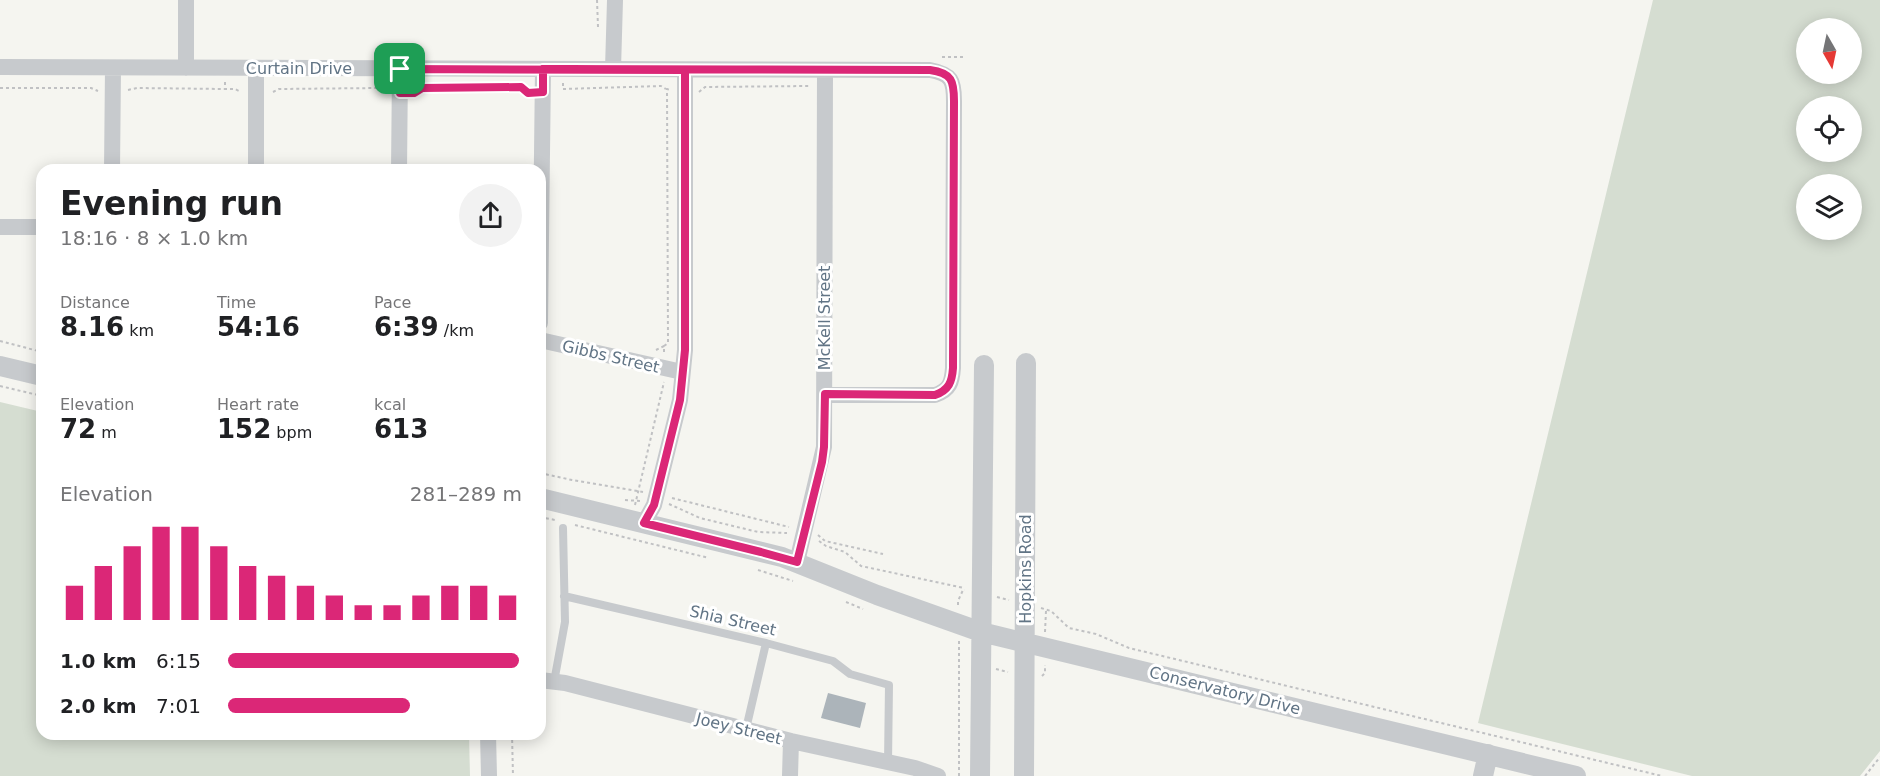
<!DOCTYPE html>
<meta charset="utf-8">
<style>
:root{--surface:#fff;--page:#f2f2f2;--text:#202124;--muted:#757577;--accent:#db2777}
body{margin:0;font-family:"DejaVu Sans",sans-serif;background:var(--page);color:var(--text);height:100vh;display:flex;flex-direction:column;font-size:22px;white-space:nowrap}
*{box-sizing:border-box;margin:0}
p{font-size:20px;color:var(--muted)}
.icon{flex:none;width:33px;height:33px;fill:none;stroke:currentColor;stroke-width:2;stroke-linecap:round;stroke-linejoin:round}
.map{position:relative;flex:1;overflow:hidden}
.details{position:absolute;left:36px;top:164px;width:510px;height:576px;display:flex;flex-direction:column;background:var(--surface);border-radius:18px;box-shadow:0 3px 15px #0003}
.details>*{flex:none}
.needle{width:39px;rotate:171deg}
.buttons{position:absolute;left:1796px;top:18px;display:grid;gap:12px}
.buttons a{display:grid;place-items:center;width:66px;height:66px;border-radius:50%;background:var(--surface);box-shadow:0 3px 15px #0003;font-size:30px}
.pin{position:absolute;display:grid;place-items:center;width:51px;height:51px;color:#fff;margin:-26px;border-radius:12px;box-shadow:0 3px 9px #0006}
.round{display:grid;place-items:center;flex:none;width:63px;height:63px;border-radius:32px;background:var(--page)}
.overview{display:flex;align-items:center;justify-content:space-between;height:102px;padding:0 24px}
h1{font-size:33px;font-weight:600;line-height:45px}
.figures{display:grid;grid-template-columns:repeat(3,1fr);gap:9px;height:102px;padding:6px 24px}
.figures div{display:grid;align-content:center}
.figures b{font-size:26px;font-weight:600}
.figures small{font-size:16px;font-weight:400}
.figures p{font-size:16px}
.chart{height:168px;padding:12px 24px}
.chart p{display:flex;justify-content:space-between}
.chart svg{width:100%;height:108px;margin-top:6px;stroke:var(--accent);stroke-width:6}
ul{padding:0 24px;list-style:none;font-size:20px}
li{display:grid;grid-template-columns:96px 72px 1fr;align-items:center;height:45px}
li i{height:15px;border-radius:8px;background:var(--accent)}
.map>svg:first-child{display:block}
.green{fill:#d5ddd1;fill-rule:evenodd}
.building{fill:#acb4ba}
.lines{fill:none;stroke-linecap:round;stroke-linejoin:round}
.path{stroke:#c0c1c3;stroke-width:2;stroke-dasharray:3 3;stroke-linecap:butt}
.service{stroke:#c7cacd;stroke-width:8}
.minor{stroke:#c7cacd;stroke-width:16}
.tertiary{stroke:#c7cacd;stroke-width:20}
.route-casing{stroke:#fff;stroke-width:12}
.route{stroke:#db2777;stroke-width:8}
.labels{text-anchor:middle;stroke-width:6;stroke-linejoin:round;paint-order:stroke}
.street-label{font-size:16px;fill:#617485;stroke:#fff}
</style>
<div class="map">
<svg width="1880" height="776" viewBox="0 0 1880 776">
<rect width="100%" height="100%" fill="#f5f5f0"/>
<path class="green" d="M1653,0H1880V751L1860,776H1692L1478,723ZM1806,28H1851V74H1806ZM1806,106H1851V152H1806ZM1806,184H1851V230H1806Z
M0,402L42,412V734H469L470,776H0Z"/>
<path class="building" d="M828,693L866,703L860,728L821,718Z"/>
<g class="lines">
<path class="path" d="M597,0L598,27
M942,57H963
M225,82V89H235L241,92
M563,83V89L661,86L666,89
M422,84V88H521L527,93
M0,88H91L98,91
M128,90L137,88L225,89
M273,92L279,89L378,88L384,92
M699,92L705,87L809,86
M0,341L42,352
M664,346L668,343L667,89L670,90
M656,350L664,346V352
M0,386L42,396
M540,473L572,480L643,492
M672,498L789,527
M625,500L640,501
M669,504L700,518L758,532L787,533
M635,505L664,382
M540,517L555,520
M575,525L709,558
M818,535L825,541L883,554
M819,541L826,546L845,552L861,566L964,588
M758,570L793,581
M997,597L1009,600
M846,602L863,609
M958,605V601L963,590H965
M1041,608L1051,611L1069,628L1096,634L1129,648L1662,776
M1045,632L1046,611
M959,641V776
M996,669L1008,672
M1042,676L1045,673V665
M512,734L513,776
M1865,776L1880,757"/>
<path class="service" d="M564,596L766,643L833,661L850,674L889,685L888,763
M554,682L565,622L563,528
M746,729L766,643"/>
<path class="minor" d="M0,67L930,70C952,74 954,81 954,101L953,368C952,382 950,390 935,395H825
M186,68V0
M613,69L615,0
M112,170L113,68
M256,170V68
M399,170L400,69
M0,227H42
M540,323L543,69
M540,340L682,372
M644,523L654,505L680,400L685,350V70
M797,562L824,447L825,70
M540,680L565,683L791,741L915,768L938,776
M488,734L489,776
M790,776L791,741"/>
<path class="tertiary" d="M0,366L42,376
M540,498L782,557L877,595L981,632L1576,776
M980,776L984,365
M1024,776L1026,363
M1483,776L1488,754"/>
</g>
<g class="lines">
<defs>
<path id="route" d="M400,69L685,70V350L680,400L654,505L644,523L761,552L797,562L822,462L824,447L825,394L935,395C949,390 952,382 953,368L954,101C954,81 952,73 930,70C801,70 672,69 543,69V92L528,93L521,87L422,88L414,93H400V69"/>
</defs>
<use href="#route" class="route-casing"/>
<use href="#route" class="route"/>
</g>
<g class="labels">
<g class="street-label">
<text x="299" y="74">Curtain Drive</text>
<text transform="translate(824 318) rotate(-90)" y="6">McKell Street</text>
<text transform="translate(611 356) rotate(13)" y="6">Gibbs Street</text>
<text transform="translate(1025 569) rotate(-90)" y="6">Hopkins Road</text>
<text transform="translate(733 620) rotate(13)" y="6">Shia Street</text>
<text transform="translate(1225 690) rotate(14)" y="6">Conservatory Drive</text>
<text transform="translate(739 728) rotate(14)" y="6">Joey Street</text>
</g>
</g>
</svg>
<div class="buttons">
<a><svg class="needle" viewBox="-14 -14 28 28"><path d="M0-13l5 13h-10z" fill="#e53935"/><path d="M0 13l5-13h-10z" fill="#757577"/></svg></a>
<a><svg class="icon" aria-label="locate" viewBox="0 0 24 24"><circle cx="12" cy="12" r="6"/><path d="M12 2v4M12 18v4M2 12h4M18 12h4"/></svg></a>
<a><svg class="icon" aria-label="layers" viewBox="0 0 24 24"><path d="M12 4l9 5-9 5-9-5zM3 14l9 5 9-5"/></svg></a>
</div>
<div class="pin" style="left:400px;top:69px;background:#1e9e55"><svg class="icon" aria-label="arrive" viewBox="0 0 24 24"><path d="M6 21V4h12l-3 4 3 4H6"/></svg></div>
<section class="details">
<div class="overview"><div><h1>Evening run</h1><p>18:16 · 8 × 1.0 km</p></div><a class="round"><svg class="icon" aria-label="share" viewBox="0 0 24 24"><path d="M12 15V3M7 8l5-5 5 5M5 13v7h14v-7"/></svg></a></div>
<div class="figures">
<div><p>Distance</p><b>8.16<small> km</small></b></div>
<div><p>Time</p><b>54:16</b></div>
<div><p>Pace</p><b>6:39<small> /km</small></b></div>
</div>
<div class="figures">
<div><p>Elevation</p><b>72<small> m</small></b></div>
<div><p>Heart rate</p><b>152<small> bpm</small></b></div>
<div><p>kcal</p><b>613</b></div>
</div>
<div class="chart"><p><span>Elevation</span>281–289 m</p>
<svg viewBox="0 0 160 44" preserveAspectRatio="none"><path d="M5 44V30M15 44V22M25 44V14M35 44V6M45 44V6M55 44V14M65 44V22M75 44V26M85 44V30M95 44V34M105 44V38M115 44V38M125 44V34M135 44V30M145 44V30M155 44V34"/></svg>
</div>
<ul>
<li><b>1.0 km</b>6:15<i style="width:99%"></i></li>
<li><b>2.0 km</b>7:01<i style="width:62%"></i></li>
</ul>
</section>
</div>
